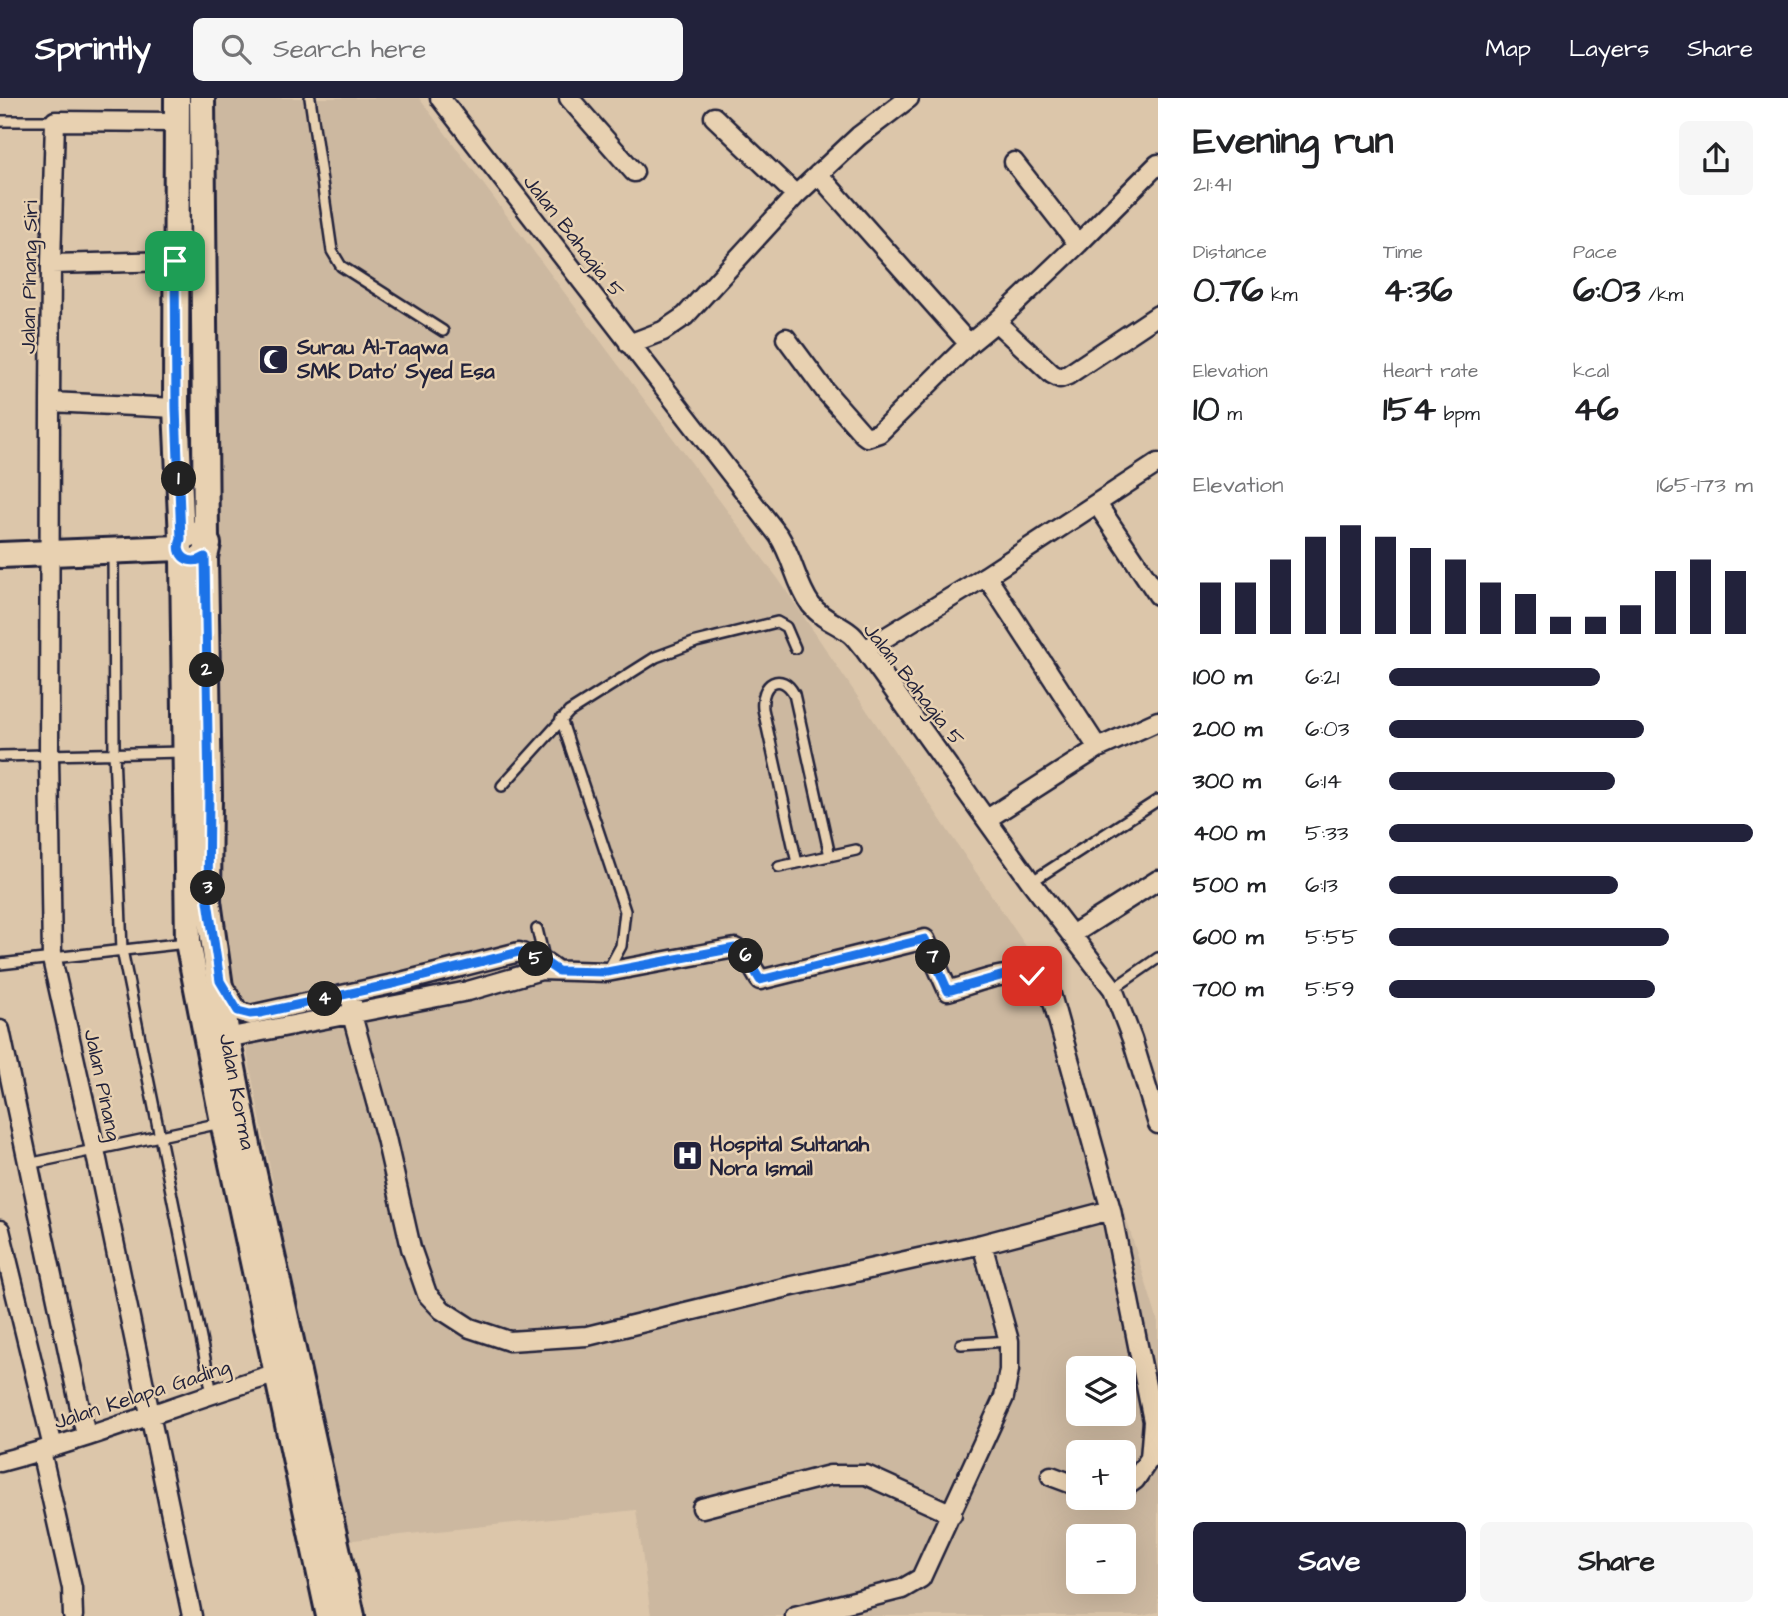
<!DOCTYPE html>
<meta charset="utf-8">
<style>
:root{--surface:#fff;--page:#f6f6f6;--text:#202124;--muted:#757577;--accent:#22223b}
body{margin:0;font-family:"Architects Daughter",sans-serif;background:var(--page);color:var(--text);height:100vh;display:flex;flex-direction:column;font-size:26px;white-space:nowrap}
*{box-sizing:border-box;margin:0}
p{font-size:23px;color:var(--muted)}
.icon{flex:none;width:38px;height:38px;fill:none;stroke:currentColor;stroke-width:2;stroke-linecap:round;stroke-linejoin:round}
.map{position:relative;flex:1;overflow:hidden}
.details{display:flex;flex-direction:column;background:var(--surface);width:630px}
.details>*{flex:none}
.buttons{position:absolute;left:1066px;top:1258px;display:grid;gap:14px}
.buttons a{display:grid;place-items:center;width:70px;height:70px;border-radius:10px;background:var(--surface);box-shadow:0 7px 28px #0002;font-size:35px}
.pin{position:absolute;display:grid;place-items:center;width:60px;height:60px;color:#fff;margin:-30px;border-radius:14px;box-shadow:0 4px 10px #0006}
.km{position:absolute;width:35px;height:35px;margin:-18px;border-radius:50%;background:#222;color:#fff;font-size:19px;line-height:35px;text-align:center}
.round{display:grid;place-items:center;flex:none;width:74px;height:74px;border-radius:10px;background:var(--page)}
.head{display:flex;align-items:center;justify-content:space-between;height:119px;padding:0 35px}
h1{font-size:38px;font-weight:700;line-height:52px}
.stats{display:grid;grid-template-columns:repeat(3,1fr);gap:10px;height:119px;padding:7px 35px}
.stats div{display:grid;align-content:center}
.stats b{font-size:35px;font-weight:700}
.stats small{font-size:19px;font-weight:400}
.stats p{font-size:19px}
.chart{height:196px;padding:14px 35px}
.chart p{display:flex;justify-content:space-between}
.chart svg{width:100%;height:126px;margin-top:7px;stroke:var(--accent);stroke-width:6}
.action{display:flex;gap:14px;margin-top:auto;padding:14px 35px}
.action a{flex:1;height:80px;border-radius:10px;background:var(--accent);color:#fff;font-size:28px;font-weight:700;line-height:80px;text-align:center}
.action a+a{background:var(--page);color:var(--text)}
ul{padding:0 35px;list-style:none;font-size:23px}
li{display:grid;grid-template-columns:112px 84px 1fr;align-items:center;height:52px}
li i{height:18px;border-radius:9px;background:var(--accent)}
header{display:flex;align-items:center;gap:42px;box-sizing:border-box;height:98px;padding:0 35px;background:var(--accent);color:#fff}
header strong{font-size:33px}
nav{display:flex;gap:38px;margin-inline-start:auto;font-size:24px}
.search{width:490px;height:63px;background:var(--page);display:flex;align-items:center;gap:18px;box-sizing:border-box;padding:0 24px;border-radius:10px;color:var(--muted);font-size:26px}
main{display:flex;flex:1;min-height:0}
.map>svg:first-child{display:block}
.built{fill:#ccb8a0;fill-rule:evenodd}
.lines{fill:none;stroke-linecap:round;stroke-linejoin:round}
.lane-casing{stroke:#22223b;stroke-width:14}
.street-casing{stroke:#22223b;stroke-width:23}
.secondary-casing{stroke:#22223b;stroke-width:30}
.lane{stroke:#e8d1b1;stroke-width:9}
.street{stroke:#e8d1b1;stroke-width:18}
.secondary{stroke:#e8d1b1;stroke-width:24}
.route-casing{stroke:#fff;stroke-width:14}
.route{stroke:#1a73e8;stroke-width:9}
.labels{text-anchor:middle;stroke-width:5;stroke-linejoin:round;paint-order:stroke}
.street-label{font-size:21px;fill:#22223b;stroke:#e8d1b1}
.poi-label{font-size:21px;font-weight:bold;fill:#22223b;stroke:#e8d1b1;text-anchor:start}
</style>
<header>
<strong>Sprintly</strong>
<div class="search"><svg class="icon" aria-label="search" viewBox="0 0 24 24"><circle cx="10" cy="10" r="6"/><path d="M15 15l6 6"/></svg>Search here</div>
<nav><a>Map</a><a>Layers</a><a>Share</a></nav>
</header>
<main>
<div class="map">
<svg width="1158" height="1518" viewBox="0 0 1158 1518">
<rect width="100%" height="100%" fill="#dcc6aa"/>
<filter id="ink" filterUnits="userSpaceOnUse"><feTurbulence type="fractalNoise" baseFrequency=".0143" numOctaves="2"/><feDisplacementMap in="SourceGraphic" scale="14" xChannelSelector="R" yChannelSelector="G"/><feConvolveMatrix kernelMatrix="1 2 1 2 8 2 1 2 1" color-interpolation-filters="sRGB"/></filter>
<g filter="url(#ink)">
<path class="built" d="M214,0H419L779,482L1056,893L1158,1224V1514L1142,1518H651L636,1412L344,1443L221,823ZM1078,1270H1124V1316H1078ZM1078,1354H1124V1400H1078ZM1078,1438H1124V1484H1078Z"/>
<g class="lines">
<defs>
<path id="lane" d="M310,0L332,153L341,168L443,233
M0,23H55
M113,454L114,654L122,852L212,1295
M561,621L625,813L621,848L607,874
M0,658L184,654
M502,688L569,614L656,559L696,544L777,524L786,529L795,550
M797,765L763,611C760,584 782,573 794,596L830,758
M779,769L856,752
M1031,784L1158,702
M537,831L545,864
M0,866L186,845
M1113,891L1158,860
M28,1066L221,1025
M961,1246L1009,1243"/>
<path id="street" d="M440,0L779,438C793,460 796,486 811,507C823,522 837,525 851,536C856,540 860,547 865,552L1031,784L1113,891L1132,941L1158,1026
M569,0L634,74
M714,19L796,97
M176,24L55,23L51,166L50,304L49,657L52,861L95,1052L192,1518
M1014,64L1078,146
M818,76L969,246
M51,166L175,163
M996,224L1052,276L1060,280L1068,277L1158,217
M786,240L826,294L863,336L867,339L879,335L969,246L996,224L1078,146L1158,66
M629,246L663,233L685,218L796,97L859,38L909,0
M50,304L176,310
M1097,406L1158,497
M986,478L1098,650
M865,552L986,478L1158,365
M987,721L1098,650L1158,623
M1073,836L1158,782
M223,888L238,913L250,917L397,885L519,854L545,864L555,871
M352,895V917L386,1040L411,1150L427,1196L442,1212L470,1230L509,1243L587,1238L788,1189L982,1146L1111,1112
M0,932L86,1338
M216,942L468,893L541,872L607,874L735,850L744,855L760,882L925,841L948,893C984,883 1020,862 1050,893L1111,1112L1153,1323L1150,1360L1135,1382L1124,1390
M0,1132L53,1349
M41,1353L72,1490L73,1518
M0,1364C98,1339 191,1300 288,1272
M1051,1378L1078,1388
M702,1410L830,1377H866L952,1416
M795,1518L902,1491L921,1480L1004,1299L1009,1272V1243L982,1146"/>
<g id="secondary">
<path d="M177,0L176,310L182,441"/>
<path d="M202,0L206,442"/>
<path d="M0,457L179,450"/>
<path id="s1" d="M205,459L209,697L208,803L227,939L249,1053L352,1518"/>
<path d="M183,460L192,464L205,459L208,446C197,425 171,440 183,460L188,844L223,1024L329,1518"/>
</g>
</defs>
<use href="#lane" class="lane-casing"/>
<use href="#street" class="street-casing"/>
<use href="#secondary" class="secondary-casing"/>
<use href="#lane" class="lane"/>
<use href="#street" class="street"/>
<use href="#secondary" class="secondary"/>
</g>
</g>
<g class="lines" filter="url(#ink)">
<defs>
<path id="route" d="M175,163L176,310L181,441C174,458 190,469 205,459L209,697L208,803L220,883L238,913L250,916L260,915L397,885L519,854L545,864L558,873L607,874L735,850L744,855L760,882L925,841L948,893L1011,875L1032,878"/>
</defs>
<use href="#route" class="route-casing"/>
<use href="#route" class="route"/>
</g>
<defs>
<symbol id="mosque-square" viewBox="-11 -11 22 22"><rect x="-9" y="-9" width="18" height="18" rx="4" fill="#22223b" stroke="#e8d1b1"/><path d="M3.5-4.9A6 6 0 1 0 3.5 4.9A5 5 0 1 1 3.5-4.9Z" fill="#fff"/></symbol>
<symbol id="hospital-square" viewBox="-11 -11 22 22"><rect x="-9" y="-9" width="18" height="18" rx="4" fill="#22223b" stroke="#e8d1b1"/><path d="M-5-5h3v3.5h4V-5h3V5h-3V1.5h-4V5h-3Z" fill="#fff"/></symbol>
</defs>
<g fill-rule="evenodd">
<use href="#mosque-square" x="256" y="244" width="35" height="35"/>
<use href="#hospital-square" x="670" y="1040" width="35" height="35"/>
</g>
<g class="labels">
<g class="street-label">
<text transform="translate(574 138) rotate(52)" y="7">Jalan Bahagia 5</text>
<text transform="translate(29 179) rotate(-89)" y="7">Jalan Pinang Siri</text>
<text transform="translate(914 586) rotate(52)" y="7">Jalan Bahagia 5</text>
<text transform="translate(103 987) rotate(78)" y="7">Jalan Pinang</text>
<text dy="7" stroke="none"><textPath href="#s1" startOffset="537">Jalan Korma</textPath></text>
<text transform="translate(142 1296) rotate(-18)" y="7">Jalan Kelapa Gading</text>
</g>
<g class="poi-label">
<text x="297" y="256">Surau Al-Taqwa<tspan x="297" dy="24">SMK Dato’ Syed Esa</tspan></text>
<text x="710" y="1053">Hospital Sultanah<tspan x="710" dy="24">Nora Ismail</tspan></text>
</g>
</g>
</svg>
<div class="buttons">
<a><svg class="icon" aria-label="layers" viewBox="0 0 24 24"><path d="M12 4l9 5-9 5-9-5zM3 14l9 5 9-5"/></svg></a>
<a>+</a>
<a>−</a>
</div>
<div class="pin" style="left:175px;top:163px;background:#1e9e55"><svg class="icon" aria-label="arrive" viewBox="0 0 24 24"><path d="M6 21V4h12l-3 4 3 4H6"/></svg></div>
<div class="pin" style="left:1032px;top:878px;background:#d93025"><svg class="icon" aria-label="check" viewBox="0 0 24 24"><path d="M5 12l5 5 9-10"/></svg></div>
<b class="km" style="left:179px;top:381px">1</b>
<b class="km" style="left:207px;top:572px">2</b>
<b class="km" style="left:208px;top:790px">3</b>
<b class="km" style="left:325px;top:901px">4</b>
<b class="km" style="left:536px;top:861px">5</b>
<b class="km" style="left:746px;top:858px">6</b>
<b class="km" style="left:933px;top:859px">7</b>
</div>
<section class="details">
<div class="head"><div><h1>Evening run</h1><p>21:41</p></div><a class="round"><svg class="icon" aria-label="share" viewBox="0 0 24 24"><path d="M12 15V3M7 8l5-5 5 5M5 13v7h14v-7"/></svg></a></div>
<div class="stats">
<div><p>Distance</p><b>0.76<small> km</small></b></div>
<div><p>Time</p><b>4:36</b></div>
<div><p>Pace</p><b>6:03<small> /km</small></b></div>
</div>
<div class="stats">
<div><p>Elevation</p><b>10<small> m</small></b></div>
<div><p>Heart rate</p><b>154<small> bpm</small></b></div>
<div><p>kcal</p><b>46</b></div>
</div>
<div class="chart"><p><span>Elevation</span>165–173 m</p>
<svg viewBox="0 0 160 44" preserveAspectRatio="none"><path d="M5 44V26M15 44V26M25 44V18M35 44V10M45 44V6M55 44V10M65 44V14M75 44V18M85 44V26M95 44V30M105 44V38M115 44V38M125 44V34M135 44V22M145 44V18M155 44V22"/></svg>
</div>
<ul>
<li><b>100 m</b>6:21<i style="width:58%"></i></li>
<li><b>200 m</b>6:03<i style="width:70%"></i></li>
<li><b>300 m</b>6:14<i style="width:62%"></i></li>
<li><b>400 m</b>5:33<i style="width:100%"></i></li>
<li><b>500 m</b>6:13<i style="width:63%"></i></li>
<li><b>600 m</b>5:55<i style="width:77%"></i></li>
<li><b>700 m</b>5:59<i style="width:73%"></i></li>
</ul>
<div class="action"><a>Save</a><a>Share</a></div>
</section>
</main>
